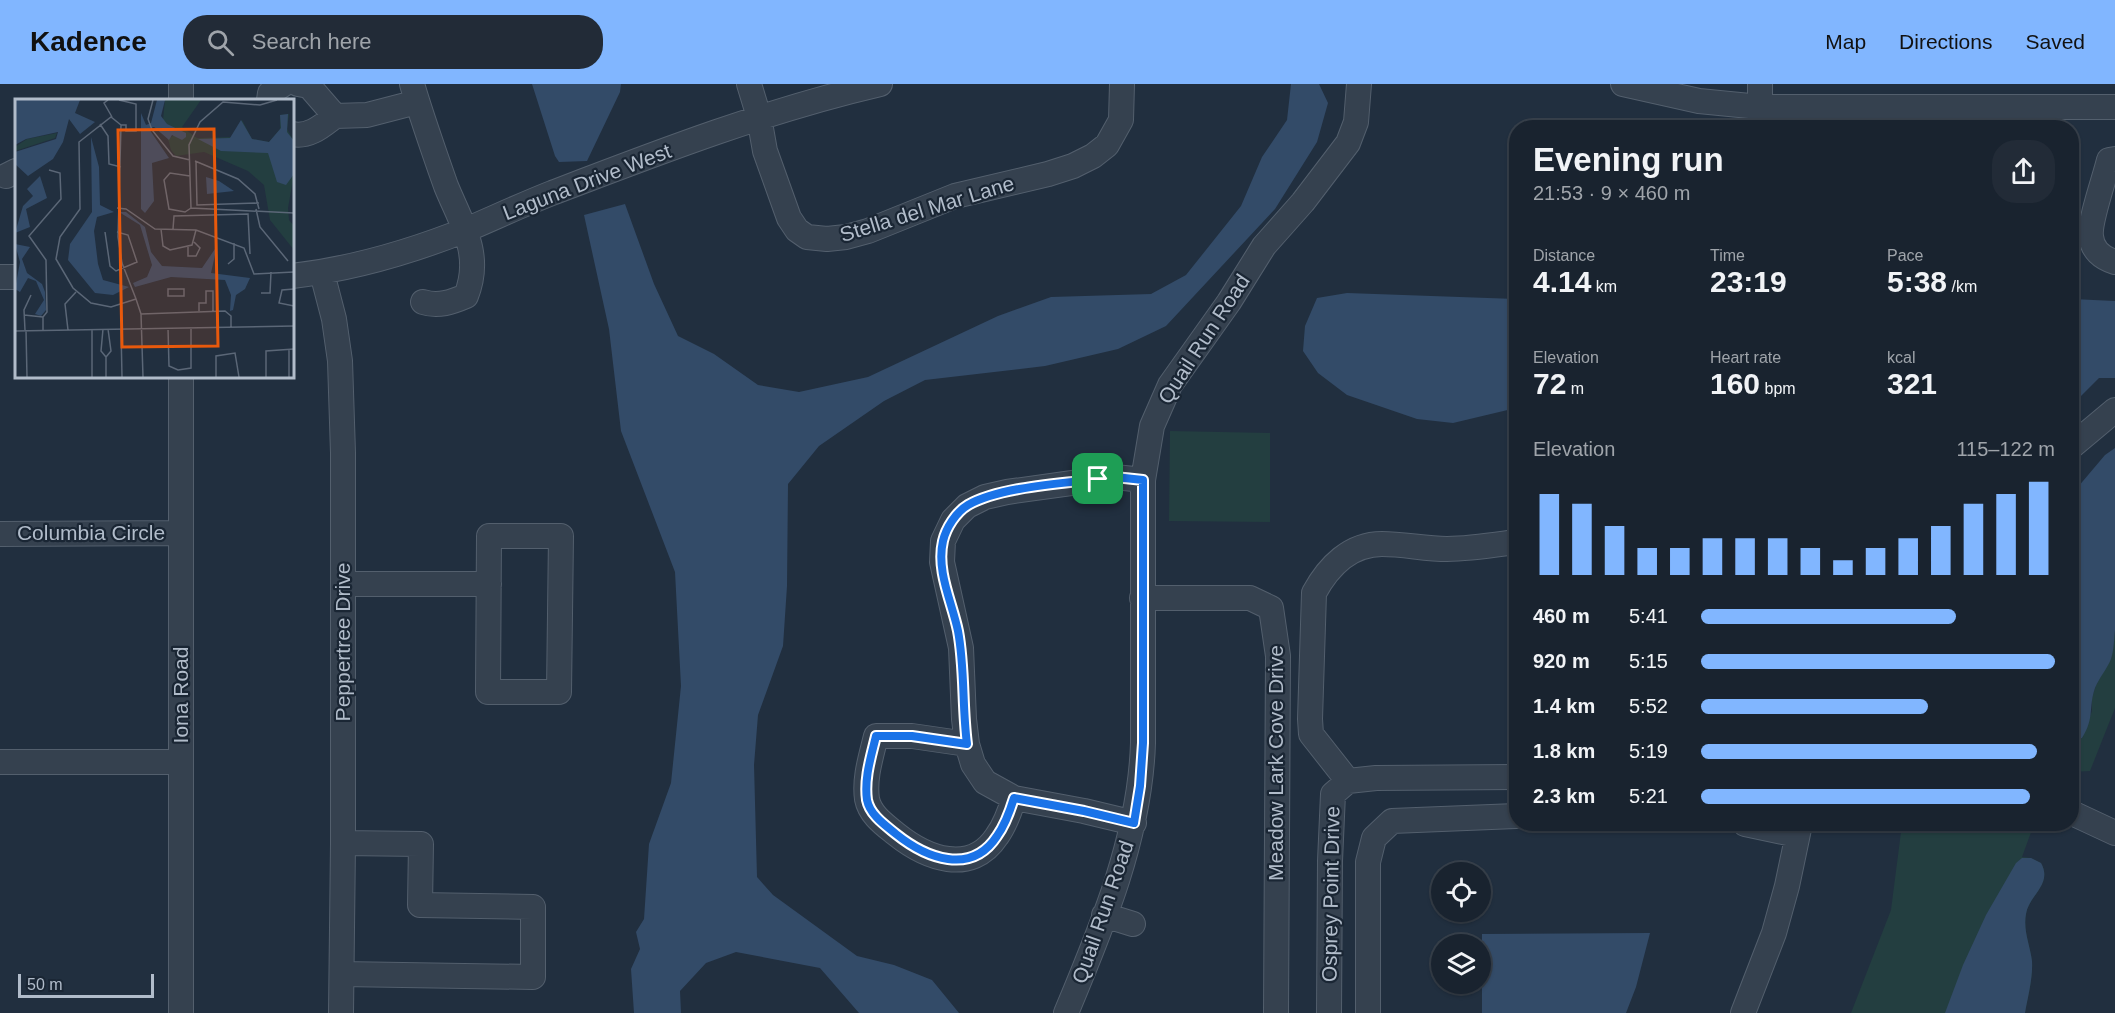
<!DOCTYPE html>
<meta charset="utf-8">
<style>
:root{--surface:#19232f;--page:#222b37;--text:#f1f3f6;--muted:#9fa4aa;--line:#37404b;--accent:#81b6ff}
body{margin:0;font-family:Arial,sans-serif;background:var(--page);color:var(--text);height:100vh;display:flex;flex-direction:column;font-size:22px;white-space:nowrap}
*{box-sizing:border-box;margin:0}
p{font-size:20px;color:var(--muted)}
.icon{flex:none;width:33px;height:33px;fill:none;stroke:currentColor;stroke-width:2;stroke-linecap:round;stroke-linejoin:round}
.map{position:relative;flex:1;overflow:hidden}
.sheet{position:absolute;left:1509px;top:36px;width:570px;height:711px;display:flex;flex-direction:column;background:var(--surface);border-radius:24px;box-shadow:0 2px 4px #0004,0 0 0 2px var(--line)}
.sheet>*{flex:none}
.fabs{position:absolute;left:1431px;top:778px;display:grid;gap:12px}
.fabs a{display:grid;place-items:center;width:60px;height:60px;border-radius:50%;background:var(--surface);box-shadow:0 2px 4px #0004,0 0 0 2px var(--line);font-size:30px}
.scale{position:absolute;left:18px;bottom:15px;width:136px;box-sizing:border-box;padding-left:6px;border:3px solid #b1bcca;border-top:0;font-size:16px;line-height:21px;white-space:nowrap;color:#b1bcca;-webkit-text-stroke:4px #1a2634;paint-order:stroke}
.pin{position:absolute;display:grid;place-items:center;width:51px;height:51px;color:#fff;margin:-26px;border-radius:12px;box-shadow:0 3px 9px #0006}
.round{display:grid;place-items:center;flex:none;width:63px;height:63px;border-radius:24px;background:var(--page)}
.headline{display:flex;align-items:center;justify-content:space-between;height:102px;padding:0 24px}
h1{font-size:33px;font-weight:700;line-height:45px}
.figures{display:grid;grid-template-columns:repeat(3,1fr);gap:9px;height:102px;padding:6px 24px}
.figures div{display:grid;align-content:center}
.figures b{font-size:30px;font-weight:700}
.figures small{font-size:16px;font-weight:400}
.figures p{font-size:16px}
.chart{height:168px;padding:12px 24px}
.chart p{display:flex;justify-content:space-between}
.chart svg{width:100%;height:108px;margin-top:6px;stroke:var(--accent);stroke-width:6}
ul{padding:0 24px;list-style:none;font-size:20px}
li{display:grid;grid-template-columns:96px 72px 1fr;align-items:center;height:45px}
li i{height:15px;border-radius:8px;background:var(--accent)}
header{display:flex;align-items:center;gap:36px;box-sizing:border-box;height:84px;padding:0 30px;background:var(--accent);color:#111}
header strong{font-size:28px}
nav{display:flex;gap:33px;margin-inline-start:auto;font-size:21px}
.search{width:420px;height:54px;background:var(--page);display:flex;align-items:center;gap:15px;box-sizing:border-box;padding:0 21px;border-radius:24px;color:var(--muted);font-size:22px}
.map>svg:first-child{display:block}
.green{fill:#233e40}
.water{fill:#334b68}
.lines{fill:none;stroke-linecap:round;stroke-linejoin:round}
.minor-casing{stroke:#535f6d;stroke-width:26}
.minor{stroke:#35414f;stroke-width:24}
.route-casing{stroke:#fff;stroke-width:12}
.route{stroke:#1a73e8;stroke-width:8}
.labels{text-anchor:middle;stroke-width:4.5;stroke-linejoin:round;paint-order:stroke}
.street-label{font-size:21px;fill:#b1bcca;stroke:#1a2634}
.inset-road{fill:none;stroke:#5b6777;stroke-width:1.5}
.view{fill:#e8590c;fill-opacity:0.15;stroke:#e8590c;stroke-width:3}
.inset-edge{fill:none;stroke:#b1bcca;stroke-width:3}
</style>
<header>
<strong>Kadence</strong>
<div class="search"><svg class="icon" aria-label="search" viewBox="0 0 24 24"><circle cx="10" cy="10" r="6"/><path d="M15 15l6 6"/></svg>Search here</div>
<nav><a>Map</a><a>Directions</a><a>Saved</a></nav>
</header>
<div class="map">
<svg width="2115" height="929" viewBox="0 0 2115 929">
<rect width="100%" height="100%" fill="#212f3f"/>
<path class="green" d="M1170,347L1270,349V438L1169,437Z
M2115,546V624L2090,687L2072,688V657L2082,654L2092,627V614L2096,601L2111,574Z
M1902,740H2034L2022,773L2031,774L2041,779C2053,800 2029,811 2026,830C2023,847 2030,861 2032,877C2033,895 2028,912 2025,929H1851L1891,826Z"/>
<path class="water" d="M532,0H621L620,8L587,77L559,78L555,72Z
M1291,0H1319L1328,19L1317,58L1275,125L1166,242L1118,265L1045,282L925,296L884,317L819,362L788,400L787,502L783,562L758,631L754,681L757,793L773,811L857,872L894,881L932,896L959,929H859L820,884L736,868L706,879L680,907L681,929H634L631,885L640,865L636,848L644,835L649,760L671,699L681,602L675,488L621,347L609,245L584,131L625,120L654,200L678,252L714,270L758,301L799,308L868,293L998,232L1051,213L1151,210L1186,191L1241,122L1262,73L1287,36Z
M1347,209L1516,215V324L1453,339L1417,335L1347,311L1318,289L1303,267L1305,242L1317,214Z
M2072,215L2115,217V294H2099L2072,321Z
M2115,364V546C2114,555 2114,566 2111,575C2107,585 2099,594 2095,604C2088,625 2095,633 2082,654L2072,657V410L2105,371Z
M2022,774H2031L2041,779C2053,800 2029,811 2026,830C2023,847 2030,861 2032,877C2033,894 2028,912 2025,929H1945L1963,881L1986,831L2016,779Z
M1650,849L1636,903L1626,929H1482V850Z"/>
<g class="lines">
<defs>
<path id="minor" d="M412,0C422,34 434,68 446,102C461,139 483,170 466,212C452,218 438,223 423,218
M749,0L759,33L765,67L789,134L797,146L807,153L827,155L846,153L868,147L955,112L1048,90L1073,82L1093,72L1107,61L1121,36L1122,0
M1623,0L1699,17L1760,23H2115
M1760,0V23
M181,16V0
M269,16L270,9L284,0
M335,32L367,31L417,18
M292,50C309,54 323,41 335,32L309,2L298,0
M2115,75L2109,76C2105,93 2089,138 2091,152C2092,166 2102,174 2115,178
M6,92L16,87
M322,189L334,235L340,277L343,369V759L341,929
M292,192C352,185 413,167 468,145C496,133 524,120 552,109C659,68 768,26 880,0
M0,193H16
M181,292V929
M2072,362L2115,326
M0,450L181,449
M489,452H561L559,608H488Z
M343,500H489
M1142,514H1250L1271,524L1278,572L1276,929
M967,660L912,652H876C871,673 864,694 867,715C870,731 885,741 896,750C926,774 971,792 997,752C1005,741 1010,727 1014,714
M0,678H181
M1348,697L1311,650L1310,635L1314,509C1328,483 1350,460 1382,460C1404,460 1425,465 1447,465C1470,465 1494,461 1516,458
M2072,729L2115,749
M1134,739L1084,727L1014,714L985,698L973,680L967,660L964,635L961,564L942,478L943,457L953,436L967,422L985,413L1007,408L1115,393L1143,396
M1745,740L1797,751
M1104,831L1133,840
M342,890L533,893V823L420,821L421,760L343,759
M1066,929C1102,843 1140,753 1143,659V396L1152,342L1170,301L1229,218L1264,162L1303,118L1348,59L1356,38L1359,0
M1329,929L1330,777L1333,710L1348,697L1376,694L1516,693
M1368,929V778L1374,754L1392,737L1516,732
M1743,929L1774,849L1787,802L1800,740"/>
</defs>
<use href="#minor" class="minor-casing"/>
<use href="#minor" class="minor"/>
</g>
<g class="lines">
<defs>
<path id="route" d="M1115,393L1143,396V659L1140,702L1134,739L1084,727L1014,714C1010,727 1005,741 997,752C971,792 926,774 896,750C885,741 870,731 867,716C864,694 871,673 876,652H912L967,660C962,622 965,584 958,547C952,518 936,487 943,457C946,444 956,428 968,421C1003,401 1075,399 1115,393Z"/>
</defs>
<use href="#route" class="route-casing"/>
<use href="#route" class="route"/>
</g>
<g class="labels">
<g class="street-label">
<text transform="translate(587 98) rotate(-21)" y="7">Laguna Drive West</text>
<text transform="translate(927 125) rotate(-17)" y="7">Stella del Mar Lane</text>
<text transform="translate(1204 255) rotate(-57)" y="7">Quail Run Road</text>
<text x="91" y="456">Columbia Circle</text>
<text transform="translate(343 558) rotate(-90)" y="7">Peppertree Drive</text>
<text transform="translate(181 611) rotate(-90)" y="7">Iona Road</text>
<text transform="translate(1276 679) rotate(-90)" y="7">Meadow Lark Cove Drive</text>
<text transform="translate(1331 810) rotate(-89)" y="7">Osprey Point Drive</text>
<text transform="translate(1103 828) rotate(-71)" y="7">Quail Run Road</text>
</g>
</g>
<g transform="translate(15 15)">
<rect width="279" height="279" fill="#212f3f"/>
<path d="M150,1H186L167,28L182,39L217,38L227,21L237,40L254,43L265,30V16L274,15L272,30L279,42V75L273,109L274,121L279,127V151L255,121L249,86L233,72L189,53L161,57L156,51L153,40L159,36L167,41L166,33L156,30L148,21ZM42,34L40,39L0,52V48L12,40Z" fill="#233e40"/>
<path d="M0,1H65L60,14L80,23L65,35L54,20L48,43L38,60L13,77L0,65V53L41,40L43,33L11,40L0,46ZM142,1H150L146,17L152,25L171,34V38L167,41L157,36L154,41L139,28L134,30L154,59L137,64L139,102L130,114L126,110V14L131,26L136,24ZM273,15L272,33L279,42V75L271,86L262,83L253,54L206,52L183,40L215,39L226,21L237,40L254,43L266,29L265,16ZM76,38L84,68L85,106L99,113L82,118L79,132L83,165L88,181L114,188L98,196L80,194L53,161L55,145L77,113ZM25,77L32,99L11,110L15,128L0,134L8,107L18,97L12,90ZM191,78L204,82L219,92L192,95ZM104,113H111L130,128L136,153L147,167L187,169L202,147L196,174L235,179L230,190L221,196L218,211L215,212L216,196L210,181L156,178L120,188L118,184L132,178L137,166L125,126ZM0,145L15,148L7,160L12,174L27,185L30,193L31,211L26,217L20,215L29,201L21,182L13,179L5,193L0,190L5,163Z" fill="#334b68"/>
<path class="inset-road" d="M93,1L89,4L97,18M104,1L121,5V32H111V26H106M138,1L133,20L137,31L158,57L175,61M262,1L245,6L208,3L185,23L174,46L176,109L279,114M85,25L93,37L94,65L106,68M180,62L223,80L240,95L244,110M181,63L182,106L244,104M175,77L155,74L149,81L154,110L170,113L176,109M102,109L111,110L140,130L181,131L229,149L239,175L279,173M241,110L245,128L273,162M146,130L148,147L155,151L177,146L181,131M158,130L159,117L233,115L235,155M90,133L95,167L101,172L122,163L113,136L102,133M173,148V157H181L185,149L179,143M213,165L219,160V144M153,190H169V197H153ZM279,190L267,191L264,204L279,207M246,194H255L256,173M121,200L96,208L76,204L58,189L41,160L45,138L65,110L64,43L96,18L106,26L103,138L107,164L121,200L126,215L128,278M184,212V204H191V192H198V212M126,215L210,212L216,217V228M9,216L28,218M153,229L154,267L163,271L176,269V229M77,230V278M88,230L86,252L91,258L96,252L93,230M106,230L107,278M10,231L9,211L16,196M11,231L12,278M28,231V218L32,213L31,161L14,137L46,100L45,74L34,71M53,231L50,205L61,193M0,232L279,227M274,250V278M91,258V278M201,278V257L220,254L224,278M251,278V252L279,250"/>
<path class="view" d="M199,30L203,247L107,248L103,31Z"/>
<rect width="279" height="279" class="inset-edge"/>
</g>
</svg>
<div class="fabs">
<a><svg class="icon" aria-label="locate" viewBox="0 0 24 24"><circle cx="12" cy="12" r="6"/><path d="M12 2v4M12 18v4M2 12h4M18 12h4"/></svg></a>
<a><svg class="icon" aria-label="layers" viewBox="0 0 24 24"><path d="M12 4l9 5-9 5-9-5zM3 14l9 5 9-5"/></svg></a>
</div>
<div class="scale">50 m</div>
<div class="pin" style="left:1098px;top:395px;background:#1e9e55"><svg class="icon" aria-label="arrive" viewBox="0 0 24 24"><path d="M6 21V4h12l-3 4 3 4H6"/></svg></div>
<section class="sheet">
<div class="headline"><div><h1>Evening run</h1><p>21:53 · 9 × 460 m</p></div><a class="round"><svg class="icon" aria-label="share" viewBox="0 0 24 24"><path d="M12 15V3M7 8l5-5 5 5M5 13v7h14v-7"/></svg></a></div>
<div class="figures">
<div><p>Distance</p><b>4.14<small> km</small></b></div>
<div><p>Time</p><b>23:19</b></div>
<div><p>Pace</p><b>5:38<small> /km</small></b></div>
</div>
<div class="figures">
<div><p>Elevation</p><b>72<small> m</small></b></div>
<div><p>Heart rate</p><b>160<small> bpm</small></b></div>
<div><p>kcal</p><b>321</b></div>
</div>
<div class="chart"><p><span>Elevation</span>115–122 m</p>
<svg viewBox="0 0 160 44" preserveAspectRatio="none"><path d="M5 44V11M15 44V15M25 44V24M35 44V33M45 44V33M55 44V29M65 44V29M75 44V29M85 44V33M95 44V38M105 44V33M115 44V29M125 44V24M135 44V15M145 44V11M155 44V6"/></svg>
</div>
<ul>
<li><b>460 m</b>5:41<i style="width:72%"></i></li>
<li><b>920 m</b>5:15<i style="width:100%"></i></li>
<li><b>1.4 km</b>5:52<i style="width:64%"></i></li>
<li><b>1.8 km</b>5:19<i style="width:95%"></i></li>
<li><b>2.3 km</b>5:21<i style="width:93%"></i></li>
</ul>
</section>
</div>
